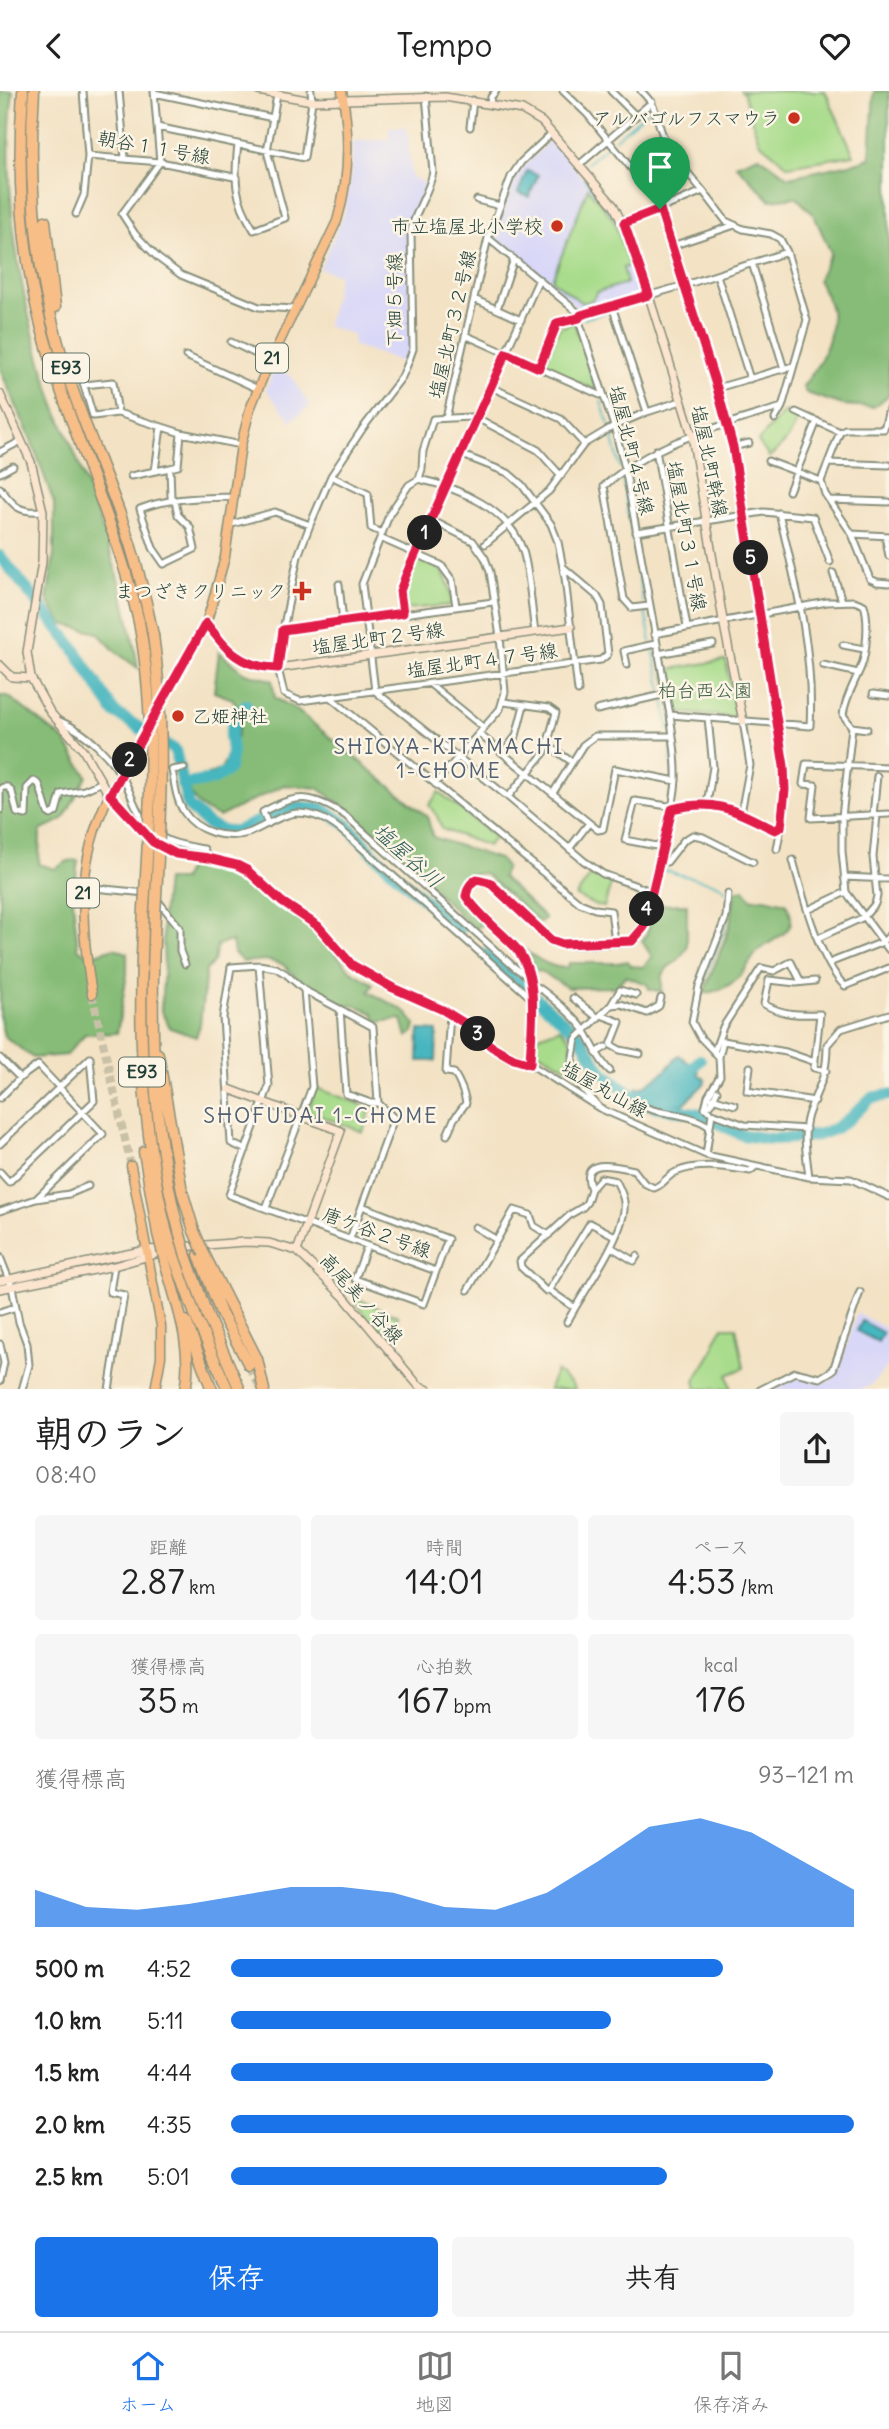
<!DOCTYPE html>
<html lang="ja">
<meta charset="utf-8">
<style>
:root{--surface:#fff;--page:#f6f6f6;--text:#222;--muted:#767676;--line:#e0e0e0;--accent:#1a73e8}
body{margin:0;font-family:Delius,"Klee One",sans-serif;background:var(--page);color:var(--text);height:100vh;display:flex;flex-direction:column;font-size:26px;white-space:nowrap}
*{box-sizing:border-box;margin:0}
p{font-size:23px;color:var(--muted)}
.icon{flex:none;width:38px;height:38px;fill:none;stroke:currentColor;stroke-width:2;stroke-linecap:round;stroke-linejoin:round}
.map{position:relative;height:1298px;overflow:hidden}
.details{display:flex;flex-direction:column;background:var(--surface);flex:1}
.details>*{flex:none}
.pin{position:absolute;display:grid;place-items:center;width:60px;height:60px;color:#fff;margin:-72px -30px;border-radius:50% 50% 50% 0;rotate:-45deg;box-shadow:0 0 7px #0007}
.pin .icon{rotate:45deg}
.km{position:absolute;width:35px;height:35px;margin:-18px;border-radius:50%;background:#222;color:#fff;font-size:19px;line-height:35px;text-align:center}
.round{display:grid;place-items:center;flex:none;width:74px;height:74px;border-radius:7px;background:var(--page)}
.summary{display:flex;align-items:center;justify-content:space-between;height:119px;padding:0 35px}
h1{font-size:38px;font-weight:600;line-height:52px}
.figures{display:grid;grid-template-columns:repeat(3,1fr);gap:10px;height:119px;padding:7px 35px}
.figures div{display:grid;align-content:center;border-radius:7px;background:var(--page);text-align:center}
.figures b{font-size:35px;font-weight:600}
.figures small{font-size:19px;font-weight:400}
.figures p{font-size:19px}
.chart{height:196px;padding:14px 35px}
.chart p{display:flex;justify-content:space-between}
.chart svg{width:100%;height:126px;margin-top:7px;fill:var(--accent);opacity:.7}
.button{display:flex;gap:14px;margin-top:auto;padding:14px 35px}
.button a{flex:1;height:80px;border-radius:7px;background:var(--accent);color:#fff;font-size:28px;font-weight:600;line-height:80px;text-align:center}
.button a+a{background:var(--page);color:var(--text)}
ul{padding:0 35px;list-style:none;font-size:23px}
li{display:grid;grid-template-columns:112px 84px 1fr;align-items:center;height:52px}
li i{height:18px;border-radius:9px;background:var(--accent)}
header{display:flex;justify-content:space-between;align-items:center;height:91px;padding:0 35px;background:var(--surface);font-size:32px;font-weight:600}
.tabs{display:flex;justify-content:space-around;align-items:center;height:98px;border-top:2px solid var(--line);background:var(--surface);font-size:19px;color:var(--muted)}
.tabs a{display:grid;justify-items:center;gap:4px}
.tabs .current{color:var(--accent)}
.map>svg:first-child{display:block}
.built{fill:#d8d7f8}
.green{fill:#a8dc8b;stroke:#648c60;stroke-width:2}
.forest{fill:#86bc77;stroke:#527c56;stroke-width:2}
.water{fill:#47b6bf;stroke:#337a7a;stroke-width:2}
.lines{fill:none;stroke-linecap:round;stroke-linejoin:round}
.stream{stroke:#47b6bf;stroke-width:2}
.river{stroke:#47b6bf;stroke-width:12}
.primary-tunnel{stroke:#c9c1a7;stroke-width:8;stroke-dasharray:8 4;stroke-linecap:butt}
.highway-tunnel{stroke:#c9c1a7;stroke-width:10;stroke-dasharray:10 5;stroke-linecap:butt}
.street-casing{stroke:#89907c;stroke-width:9}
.secondary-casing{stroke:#89907c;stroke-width:10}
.primary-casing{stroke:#89907c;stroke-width:11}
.highway-casing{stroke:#89907c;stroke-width:13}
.street{stroke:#fff;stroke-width:5}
.secondary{stroke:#fce5cf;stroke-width:7}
.primary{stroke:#f7be88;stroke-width:8}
.highway{stroke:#f7be88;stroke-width:10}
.primary-bridge-casing{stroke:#89907c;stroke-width:11;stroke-linecap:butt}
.highway-bridge-casing{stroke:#89907c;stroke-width:13;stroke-linecap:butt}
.primary-bridge{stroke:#f7be88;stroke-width:8}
.highway-bridge{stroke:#f7be88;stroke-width:10}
.route-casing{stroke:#fff;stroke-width:14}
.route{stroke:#e11d48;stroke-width:9}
.poi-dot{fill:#c8321e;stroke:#fcf5e5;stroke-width:2.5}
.labels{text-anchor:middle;stroke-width:5;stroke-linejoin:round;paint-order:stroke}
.shield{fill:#fcf5e5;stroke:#617469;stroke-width:2}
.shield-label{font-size:18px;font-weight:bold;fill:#1f3d34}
.poi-label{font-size:19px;fill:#1f3d34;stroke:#fcf5e5;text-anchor:end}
.street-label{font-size:19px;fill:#1f3d34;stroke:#fcf5e5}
.park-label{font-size:19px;fill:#3a5d45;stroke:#fcf5e5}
.neighbourhood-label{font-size:21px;letter-spacing:2px;fill:#526072;stroke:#fcf5e5}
.water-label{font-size:21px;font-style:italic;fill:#295b57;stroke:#fcf5e5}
</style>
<header><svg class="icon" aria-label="back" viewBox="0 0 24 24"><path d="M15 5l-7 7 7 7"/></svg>Tempo<svg class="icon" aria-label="heart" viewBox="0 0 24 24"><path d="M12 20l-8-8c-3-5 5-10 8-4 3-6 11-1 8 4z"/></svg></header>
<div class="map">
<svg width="889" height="1299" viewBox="0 0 889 1299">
<rect width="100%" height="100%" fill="#fcf5e5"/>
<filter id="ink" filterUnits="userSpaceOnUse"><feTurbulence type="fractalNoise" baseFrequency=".0143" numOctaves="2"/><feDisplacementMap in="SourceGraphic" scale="14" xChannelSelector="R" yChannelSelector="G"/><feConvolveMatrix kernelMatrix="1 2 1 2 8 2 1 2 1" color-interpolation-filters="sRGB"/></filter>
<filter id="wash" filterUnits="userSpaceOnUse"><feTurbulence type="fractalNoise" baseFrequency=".00686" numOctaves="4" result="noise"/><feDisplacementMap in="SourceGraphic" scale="28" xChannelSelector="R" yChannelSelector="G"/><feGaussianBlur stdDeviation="1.57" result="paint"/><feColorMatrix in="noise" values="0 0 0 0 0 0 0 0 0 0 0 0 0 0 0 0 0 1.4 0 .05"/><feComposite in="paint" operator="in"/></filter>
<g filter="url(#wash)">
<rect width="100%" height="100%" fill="#f3e2c4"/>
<path class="built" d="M389,36H407L412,87L426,93L412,125L408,147L410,254L406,272L352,254L354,244L327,235L339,184L320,178L345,121L352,76L353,50L389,49Z
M549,50H553L616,129L640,203L585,220L580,219L494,147L493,143L518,82Z
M275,277L291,285L310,315L291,330L266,299Z
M857,1222L889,1239V1272L872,1294L858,1299H772L800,1286L819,1292L830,1290L838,1282Z"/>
<path class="green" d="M741,0H825L854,64L788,75L759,51L744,3Z
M588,97L614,129L629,175L623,177L627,192L597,201L592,209L582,212L552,189Z
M574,231L596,298L595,299L545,276L544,273L559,237Z
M785,320L798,325C793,344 784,354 769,366L758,350Z
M417,468C442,471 449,488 452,510L450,514L408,518L405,516L407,489Z
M726,569L735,623L733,626L675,621L672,618L664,579Z
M439,701L495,746L488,755L442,738L437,725L429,714Z
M593,781L612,790L604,816L594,814L576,805Z
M560,937L572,950L569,978L534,959V947Z
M316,997L371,1017L363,1041L310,1021L308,1019Z
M358,1208L398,1225L389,1251L371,1232L356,1211Z
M723,1236H736L744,1277L727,1284L731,1298H697L695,1289L714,1258L715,1249Z
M556,1280L571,1292L575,1298H549Z"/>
<path class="forest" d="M0,0H13C1,103 20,211 53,309C60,329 69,348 77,368C103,435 127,505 138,577L116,561L98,542L62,533L47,508L54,464V412L30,346L0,278Z
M874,0H889V304L874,316L843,314L806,302L803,295C820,274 835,248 831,219C829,209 822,197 818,188L831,162L814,124L796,106L770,109L736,74L759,65L789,86L855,72L870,67Z
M219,561L245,582L272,589L275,607L294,617L427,725L433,746L499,768L506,776L502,786L545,827L540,832L484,782L465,784L455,805L482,834L475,838L357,725L318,697L284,694L219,726C200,718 190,710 187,689L205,685L221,678L237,645L241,629L233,608L214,601Z
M0,605H8L64,649L87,685L63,728L40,740L39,773L55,778L68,770L78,769L73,811L78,858L90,865L114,857L127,862V883L117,942L85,943L66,964L33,967L4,945L0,928Z
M204,771L237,782L309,833L351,880L373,893L369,901L405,920L415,933L413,942L407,946L402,928L377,931L373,922L355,914L348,915L332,909L296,886L282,873L266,869L243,871L234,862L232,850L217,854L214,871L206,879L200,933L196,946L170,937L161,920L164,874L162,826L166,789H182L190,774Z
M744,798L752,808L765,807L786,812C803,842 775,845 758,860C754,864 751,870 748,874C737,891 724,900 704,902C715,868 735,837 734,800Z
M687,813V857L677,870L667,877L662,886V901L649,898L647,893L625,885L616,896L568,897L542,881L534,879L526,860C539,869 551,877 568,877L569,872H616L628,870L631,875L643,876L652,866L642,850L647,842L655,814Z"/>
<path class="water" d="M527,80L538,84L529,106L518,102Z
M419,939L437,940L436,970H418Z
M679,964L699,980L698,983L705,988V992L683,1014L651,1011L636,1003L637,996H643L664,981Z
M862,1230L883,1242L878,1251L857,1240Z"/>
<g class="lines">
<path class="stream" d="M615,48L650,18
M587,72L607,55
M584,87L614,124
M623,142L641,200
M618,217L642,210
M584,228L609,220
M577,232L597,297
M601,311L609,334
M612,344L620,376
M622,386L643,511
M645,521L651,551
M653,558L662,600
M664,608L669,639
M671,650L672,684
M669,709L671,695
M661,748L667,722
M662,779L720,794L731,804C729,849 694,888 697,934"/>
<path class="river" d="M0,465L74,557L114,621L175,659L188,715L209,734L223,740H237L292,716L321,717L346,733L375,764L459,840
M182,694L215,688L229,678L232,660L230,645L233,633L246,614
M485,863L578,943L601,980L640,1010L653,1015L700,1023L742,1044L770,1048L795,1047L818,1044L836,1037L850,1027L871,1007L889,1004
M684,985L700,969"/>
</g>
</g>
<g filter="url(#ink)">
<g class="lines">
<path class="primary-tunnel" d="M92,903L131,1075"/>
<path class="highway-tunnel" d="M249,1274L262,1298"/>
<defs>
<path id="street" d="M83,0L88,65L160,71L234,86
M119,0L125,67
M154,0L160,71L122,123L135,143L158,167L181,184L259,216L295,218
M563,0L587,23L653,104L668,143L717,297L793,275
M611,0L636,25
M641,0C658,16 655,25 663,45C672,65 689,83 703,100
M154,2L273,27
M490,13L491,6L496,0
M157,36L304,67L312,10L311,0
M470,36L473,9
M238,53C234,89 234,107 254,139L285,127L267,60L277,4
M579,74L652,11
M477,109L500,115
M76,123L84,104L88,65
M624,133L703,100L726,130L743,138L771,143L780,148L787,161L807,229L782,316C717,336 656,350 604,395L624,508L632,517L649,515
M488,147L581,224L578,227L614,335L625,377L670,624
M672,155L735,134
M752,172L784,278
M717,184L750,288
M474,208L521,229
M497,218L514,168
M581,224L685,194L787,161
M465,244L600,304L603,303
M231,251L270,270
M186,265L258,298
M539,277L557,232L578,227
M79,278L93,325L118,322L181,342L241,354
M84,294L113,291L118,322
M491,296L561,328L584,353
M889,318L884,338H845L840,341L821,390L825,403L852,443L889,445
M647,321L681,310
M796,321L840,341
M446,327L488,147L511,86L521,71L552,42
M775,328L782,316
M181,342L178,375L170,377L171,406L175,410L178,424L190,436L195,458L164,473L153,457L140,418C170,406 204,407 235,406
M732,356L749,352
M656,359L687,536
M0,361L21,350
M460,363L508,382L522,394L551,433L558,451L565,487L578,600
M768,370L821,390
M828,372L889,374
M155,380L161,336
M0,382L13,375
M131,385L170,377
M331,385L368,403L371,437L382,442
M419,388L422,378L423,360L433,328L470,326L477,327L538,359L561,385
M0,397C14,415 18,422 43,420
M789,400L817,330
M829,409L889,411
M431,429L473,450L485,467L490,481L500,546L505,601L500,618L435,693
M232,433L275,421L310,434L331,385L363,337L402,286L408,272L413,258L411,140C415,119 429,102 433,81L426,5
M636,441L764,421L813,426L830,471
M852,443L870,488L877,491L889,492
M885,445L889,465
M380,447L441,474L452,489L456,515
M485,453L549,400L584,353L614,335L647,321L612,215
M833,482L842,510
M339,493L343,531
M493,511L283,539L278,577L284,603L300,610L601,569L608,563L602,514L597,505L563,476
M403,522L400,500L406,484L539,188
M283,539L298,465L310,434
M535,541C531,516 530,483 523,460C509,417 458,397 419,388L409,394L390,422L362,493L375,600L508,706L584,770L603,783L651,800C660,764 673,726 676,689C677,667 673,646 670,624L810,635C814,562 796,493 779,422
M654,543L827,511L854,510L864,514C869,528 867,561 861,576C855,591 845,607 843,624L852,636L842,726V760L846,801L889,859
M843,554L864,558
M658,563L713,553
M627,574L624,560L655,553
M823,574L858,582
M430,593L484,637
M873,603L889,605
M330,606L580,812L595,818L611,820L615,851
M504,611L549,617L556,622L545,661L508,706
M597,619L666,603
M60,630C88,642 112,666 126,693C135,712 139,730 157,743C170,753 188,755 204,758L208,767
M852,636L867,638
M479,643L598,739L603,738L615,678L676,690
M555,659L572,671
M503,662L516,645L524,614
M888,676L806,673L803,693L815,694L811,727L889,723
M184,677L172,679C175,694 176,709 184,721C197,741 226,749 248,742C263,737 282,722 299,722C323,723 338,736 355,751L531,907
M553,702L583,654L595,645H673
M109,704L147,746
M707,713L713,676L708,627
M0,719V698L3,696H8L12,701L17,722L26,724L27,697L34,690L39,693L48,722L51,724L56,721L61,703L84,699L102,691
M741,722L750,674L743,630
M873,724L877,685
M268,733L263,721C298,701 313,704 346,725L514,876L531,888
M157,754L176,763L208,767L237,774L247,779L282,811L319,835L352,874L393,897L443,919L469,935L491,955L514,968L530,973L599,1017L706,1064L809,1086L851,1088L889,1106
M662,756L625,749L635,710L668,715L672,718C717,707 736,720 775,739L781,736L785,699L778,632L732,356L717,297
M569,758L589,732
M777,758L781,736
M659,769L667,771L684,749L693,744L703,746L753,771
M793,769C802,803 820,872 845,895L889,877
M844,786L889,788
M83,796L146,802
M155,806L180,837V860L185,873
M808,819L846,801
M818,847L864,826L875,813L877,805L873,766L877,724
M829,872L883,851L889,845
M259,874L269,995L229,1104L436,1180
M815,890L796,892L769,889L764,913C782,924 799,924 820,923L814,977L826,980
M573,907L598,927
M611,914L620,899L636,904
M340,918L346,1003L371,1012H378
M601,924L620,931L611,954L620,959L640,963
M714,961L723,936L761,877L774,880L791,871L801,891
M596,962L606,956
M719,966L700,946L692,931L699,895L726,826L728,803
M0,967L20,987
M530,973L532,893C545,899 579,929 586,942C594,955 598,969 610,980
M750,976L747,1000L815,1010
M0,1007L20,987L38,974L103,1043L36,1108
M712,1007L735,1014
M630,1011C639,1014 648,1018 657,1020C677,1024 692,1024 710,1036
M598,1015L575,989L572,972L576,948L611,914L621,913L647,922L659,915L661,907
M705,1017L711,1013L717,1000
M712,1022L745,1034L806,1038
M447,1044L454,1028L466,1012C464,1000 460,992 454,982L446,981L450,923
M0,1053L90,967L94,1010L9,1091L0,1081
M246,1059L231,1052L223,926L231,876L259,874L276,877L286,883L304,899L373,936L378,1012L394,1027L350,1148
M706,1064L712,1022L705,1017L708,1005L720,985L719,966L723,950L786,961L815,971
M809,1086C807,1067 802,1043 808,1024C818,994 827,989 827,954L841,938L889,923
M591,1098L587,1111L583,1116L571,1123L520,1170L521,1176L546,1200L549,1199L575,1217C589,1193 628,1137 624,1111C623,1103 619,1096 616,1090L601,1087L591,1098C578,1065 616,1075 634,1079L644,1092L654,1097C663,1094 667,1085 676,1081C699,1071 726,1076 750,1080L756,1075
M362,1115L448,1148L424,1213L355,1188L367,1155
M266,1117L312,996L304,899
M0,1120L36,1108L69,1103L88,1095
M475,1136L497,1149
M611,1156L634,1170L637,1165
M0,1166L12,1196L19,1231L27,1253L29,1274L22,1299
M468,1199L514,1119L530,1124L534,1135L549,1144
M549,1199L590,1132L615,1145
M0,1221L16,1216
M567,1231L575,1217
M0,1253L4,1272L0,1290
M109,1299L124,1204L110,1201L114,1175
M760,1299L795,1281L820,1287L833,1279L860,1201"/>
<path id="secondary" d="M258,0L312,10L445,6L522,19L542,31L614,115L635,160L692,344L723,529L743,630
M0,303L31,371L43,420L42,471L27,561L31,587
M206,532C228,559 240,576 278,577L571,536
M0,574L12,586L31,587L50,621L83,659L109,704
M532,893C530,886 529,878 526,871C513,845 482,829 466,805C468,797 469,793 477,788L489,791L551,849L562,853L575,854L632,851L644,836L651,800
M229,998L341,1040L297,1160
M180,1156L245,1151L269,1152L297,1160L344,1206L418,1294L428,1299
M0,1190L146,1159L164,1158
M0,1198L114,1175L163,1161"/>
<path id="primary" d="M163,609L206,532L212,513L225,466L241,354L250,318L263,286L337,130C350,87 350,44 342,0
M92,903C79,826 76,760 117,690
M131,1075L161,1235V1266L155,1299"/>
<path id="highway" d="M23,0C17,80 21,160 42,238C69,338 116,431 139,531
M34,0C28,85 34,169 58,252C74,311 100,368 121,426C135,465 145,504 153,544
M45,130L55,216
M144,817C138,929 140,1032 167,1142
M155,825C150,933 151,1034 179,1140
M158,963L182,1100L194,1140
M144,1061L158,1143
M204,1163L257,1268L264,1299
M199,1164L221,1222L249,1274
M186,1165L208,1226L240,1299
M175,1168L197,1229L228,1299
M165,1170C176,1211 194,1256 185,1299
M186,1230L212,1299"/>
</defs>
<use href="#street" class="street-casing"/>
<use href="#secondary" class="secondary-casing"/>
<use href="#primary" class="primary-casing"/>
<use href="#highway" class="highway-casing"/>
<use href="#street" class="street"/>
<use href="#secondary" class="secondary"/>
<use href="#primary" class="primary"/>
<use href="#highway" class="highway"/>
<defs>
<path id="primary-bridge" d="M117,690L160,615"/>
<path id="highway-bridge" d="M139,531C157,627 150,721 144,817
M153,544C166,638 160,731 155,825
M179,1140L186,1165
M194,1140L204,1163
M167,1142L175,1168
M158,1143L165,1170"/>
</defs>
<use href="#primary-bridge" class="primary-bridge-casing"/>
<use href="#highway-bridge" class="highway-bridge-casing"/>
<use href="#primary-bridge" class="primary-bridge"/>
<use href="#highway-bridge" class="highway-bridge"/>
</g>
</g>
<g class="lines" filter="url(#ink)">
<defs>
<path id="route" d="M660,118L717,297L733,356L784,675L785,699L781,736L775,739C736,720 717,707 672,718L644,836L632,850L562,853L551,849L489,791L477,788C469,793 468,797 466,805C479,825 499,839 515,856C541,885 531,936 530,973L514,968L491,955L469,935L443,919L393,897L352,874L318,835L282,811L247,779L237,774L208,767L176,763L153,751L110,704L206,532C228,560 240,576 278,577L283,539L403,522L400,500L406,484L506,262L539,277L557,232L579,227L581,224L649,204L624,132Z"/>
</defs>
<use href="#route" class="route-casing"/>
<use href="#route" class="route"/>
</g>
<g class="poi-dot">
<circle cx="794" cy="27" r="7"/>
<circle cx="557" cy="135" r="7"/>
<path d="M298.5 489.5h7v7h7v7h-7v7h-7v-7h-7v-7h7z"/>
<circle cx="178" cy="625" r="7"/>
</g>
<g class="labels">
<g class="shield">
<rect x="256" y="252.5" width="32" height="29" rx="5"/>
<rect x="43" y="262.5" width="46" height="29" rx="5"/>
<rect x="67" y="787.5" width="32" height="29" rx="5"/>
<rect x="119" y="966.5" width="46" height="29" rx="5"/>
</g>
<g class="shield-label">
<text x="272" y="273">21</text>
<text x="66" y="283">E93</text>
<text x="83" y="808">21</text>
<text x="142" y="987">E93</text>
</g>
<g class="poi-label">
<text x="780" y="34">アルバゴルフスマウラ</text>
<text x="543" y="142">市立塩屋北小学校</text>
<text x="286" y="507">まつざきクリニック</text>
<text x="192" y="632" text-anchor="start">乙姫神社</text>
</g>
<g class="street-label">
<text transform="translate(154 56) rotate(10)" y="7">朝谷１１号線</text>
<text transform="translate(394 209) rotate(-90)" y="7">下畑５号線</text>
<text transform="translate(452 233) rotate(-77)" y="7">塩屋北町３２号線</text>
<text transform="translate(632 359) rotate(76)" y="7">塩屋北町４号線</text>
<text transform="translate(710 370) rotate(78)" y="7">塩屋北町幹線</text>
<text transform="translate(687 445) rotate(80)" y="7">塩屋北町３１号線</text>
<text transform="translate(378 547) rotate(-8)" y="7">塩屋北町２号線</text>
<text transform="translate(482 569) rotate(-8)" y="7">塩屋北町４７号線</text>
<text transform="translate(605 998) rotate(29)" y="7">塩屋丸山線</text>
<text transform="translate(377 1141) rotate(20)" y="7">唐ケ谷２号線</text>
<text transform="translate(362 1207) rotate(48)" y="7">高尾美ノ谷線</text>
</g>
<g class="park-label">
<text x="705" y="606">柏台西公園</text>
</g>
<g class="neighbourhood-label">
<text x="449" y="663">SHIOYA-KITAMACHI<tspan x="449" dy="24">1-CHOME</tspan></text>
<text x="321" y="1032">SHOFUDAI 1-CHOME</text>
</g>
<g class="water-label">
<text transform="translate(408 765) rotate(42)" y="7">塩屋谷川</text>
</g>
</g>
</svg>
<div class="pin" style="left:660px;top:118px;background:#1e9e55"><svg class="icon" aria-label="arrive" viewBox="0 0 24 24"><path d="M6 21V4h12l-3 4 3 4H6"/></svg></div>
<b class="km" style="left:425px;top:442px">1</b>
<b class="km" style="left:130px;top:669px">2</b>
<b class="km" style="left:478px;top:943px">3</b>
<b class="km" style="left:647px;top:818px">4</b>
<b class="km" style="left:751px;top:467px">5</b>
</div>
<section class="details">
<div class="summary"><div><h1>朝のラン</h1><p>08:40</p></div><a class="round"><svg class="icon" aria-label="share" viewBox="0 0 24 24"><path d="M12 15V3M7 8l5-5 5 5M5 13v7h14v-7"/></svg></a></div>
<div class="figures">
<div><p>距離</p><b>2.87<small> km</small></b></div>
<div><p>時間</p><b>14:01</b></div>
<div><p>ペース</p><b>4:53<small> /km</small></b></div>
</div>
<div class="figures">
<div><p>獲得標高</p><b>35<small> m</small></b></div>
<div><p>心拍数</p><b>167<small> bpm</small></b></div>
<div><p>kcal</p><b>176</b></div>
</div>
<div class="chart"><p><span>獲得標高</span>93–121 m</p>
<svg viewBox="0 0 160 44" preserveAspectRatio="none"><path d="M0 44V31L10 37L20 38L30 36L40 33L50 30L60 30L70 32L80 37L90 38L100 32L110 21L120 9L130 6L140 11L150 21L160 31V44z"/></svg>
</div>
<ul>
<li><b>500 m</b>4:52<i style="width:79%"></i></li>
<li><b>1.0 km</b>5:11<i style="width:61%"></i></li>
<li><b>1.5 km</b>4:44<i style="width:87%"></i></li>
<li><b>2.0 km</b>4:35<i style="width:100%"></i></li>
<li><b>2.5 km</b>5:01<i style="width:70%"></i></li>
</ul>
<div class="button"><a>保存</a><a>共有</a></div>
</section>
<nav class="tabs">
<a class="current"><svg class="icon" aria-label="home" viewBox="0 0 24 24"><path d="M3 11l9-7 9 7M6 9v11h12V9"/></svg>ホーム</a>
<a><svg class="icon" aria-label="map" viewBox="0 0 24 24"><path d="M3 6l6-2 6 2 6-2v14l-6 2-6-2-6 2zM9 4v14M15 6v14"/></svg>地図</a>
<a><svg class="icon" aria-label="saved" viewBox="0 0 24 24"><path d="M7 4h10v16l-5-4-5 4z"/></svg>保存済み</a>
</nav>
